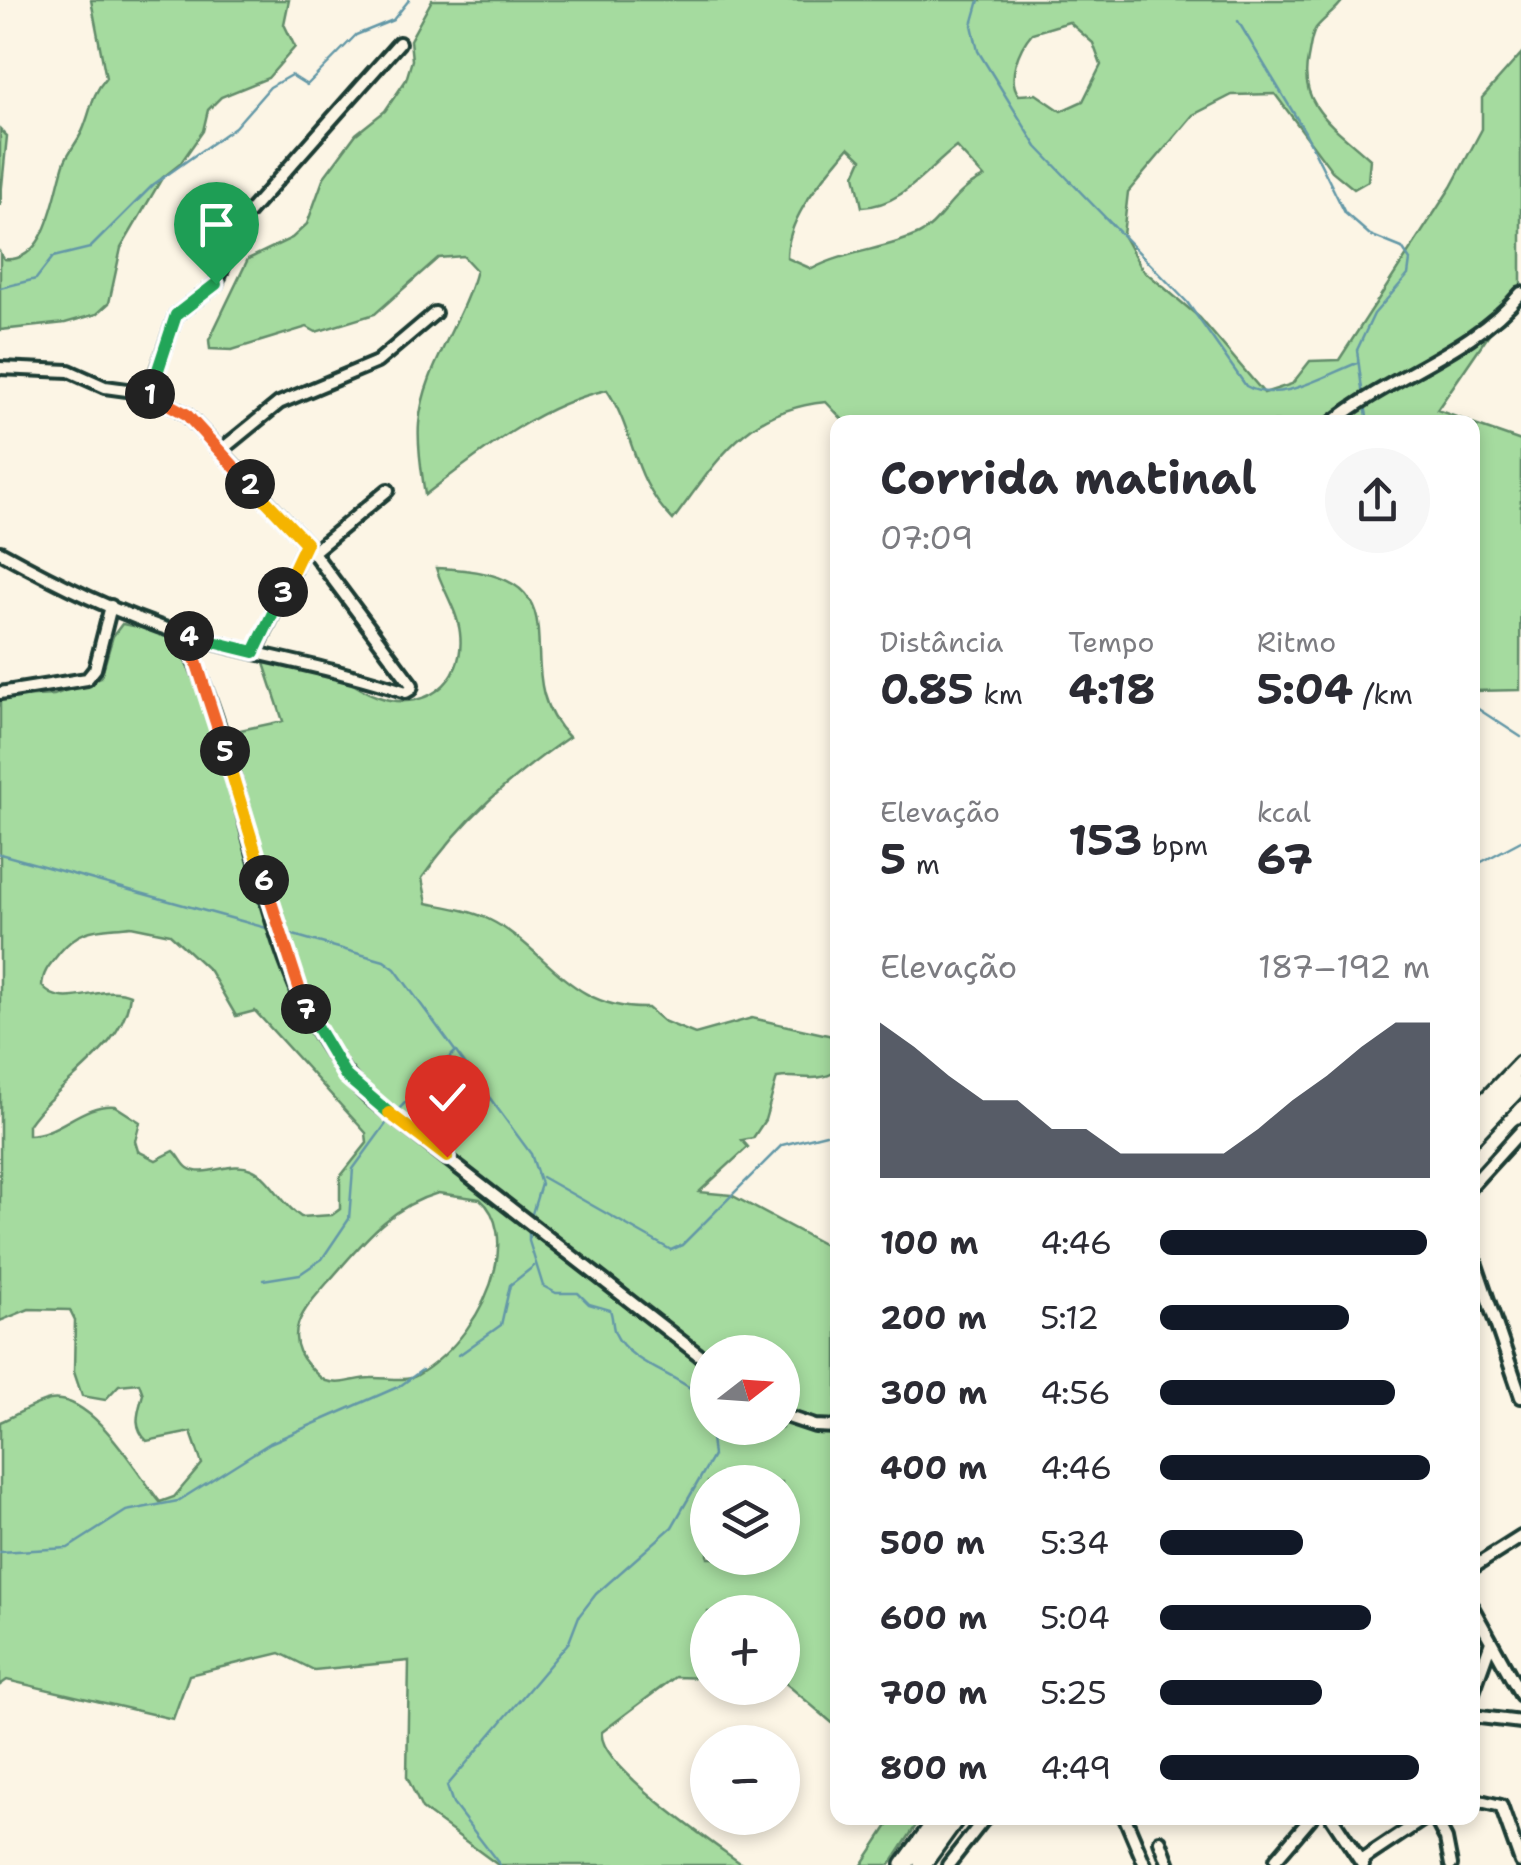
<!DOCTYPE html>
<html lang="pt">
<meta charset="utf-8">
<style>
:root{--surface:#fff;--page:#f7f7f7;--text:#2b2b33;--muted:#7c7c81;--accent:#111827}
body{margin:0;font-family:"Shantell Sans",sans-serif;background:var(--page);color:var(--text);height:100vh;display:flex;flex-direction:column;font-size:38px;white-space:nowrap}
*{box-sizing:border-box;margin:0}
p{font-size:32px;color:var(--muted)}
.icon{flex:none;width:55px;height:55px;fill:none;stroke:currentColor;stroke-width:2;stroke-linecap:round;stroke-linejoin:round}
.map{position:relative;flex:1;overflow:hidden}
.details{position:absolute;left:830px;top:415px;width:650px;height:1410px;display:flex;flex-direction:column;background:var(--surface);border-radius:20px;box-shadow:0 5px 15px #0003}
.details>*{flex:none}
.needle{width:65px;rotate:73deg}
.controls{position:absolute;left:690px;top:1335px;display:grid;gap:20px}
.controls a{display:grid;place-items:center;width:110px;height:110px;border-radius:50%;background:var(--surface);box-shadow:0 5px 15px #0003;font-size:50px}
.pin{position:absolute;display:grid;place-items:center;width:85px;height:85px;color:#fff;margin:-102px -42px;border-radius:50% 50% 50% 0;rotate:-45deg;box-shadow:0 0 10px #0007}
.pin .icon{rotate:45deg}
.km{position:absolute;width:50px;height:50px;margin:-25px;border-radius:50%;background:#222;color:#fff;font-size:28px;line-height:50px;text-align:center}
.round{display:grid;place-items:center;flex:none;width:105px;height:105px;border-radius:52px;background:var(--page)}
.summary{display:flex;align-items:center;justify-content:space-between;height:170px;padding:0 50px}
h1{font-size:45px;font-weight:700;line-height:75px}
.metrics{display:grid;grid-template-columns:repeat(3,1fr);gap:15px;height:170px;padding:10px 50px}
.metrics div{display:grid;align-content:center}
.metrics b{font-size:42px;font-weight:700}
.metrics small{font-size:28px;font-weight:400}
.metrics p{font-size:28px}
.chart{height:280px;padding:20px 50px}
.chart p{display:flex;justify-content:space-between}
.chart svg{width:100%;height:180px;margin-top:10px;fill:var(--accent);opacity:.7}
ul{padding:0 50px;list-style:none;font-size:32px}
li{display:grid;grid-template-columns:160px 120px 1fr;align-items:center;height:75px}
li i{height:25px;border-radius:12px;background:var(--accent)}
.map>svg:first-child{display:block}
.green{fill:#a5db9f;stroke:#628c6a;stroke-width:2.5;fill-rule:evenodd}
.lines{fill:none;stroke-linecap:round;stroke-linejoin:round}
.stream{stroke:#6498a7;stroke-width:2.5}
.minor-casing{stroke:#1f3d34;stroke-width:18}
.primary-casing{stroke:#1f3d34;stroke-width:22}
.minor{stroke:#fcf5e5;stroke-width:10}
.primary{stroke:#fcf5e5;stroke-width:15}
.split-1-casing{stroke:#fff;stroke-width:20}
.split-2-casing{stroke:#fff;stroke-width:20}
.split-3-casing{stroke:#fff;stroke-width:20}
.split-4-casing{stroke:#fff;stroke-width:20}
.split-5-casing{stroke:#fff;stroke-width:20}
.split-6-casing{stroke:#fff;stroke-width:20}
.split-7-casing{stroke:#fff;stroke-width:20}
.split-8-casing{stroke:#fff;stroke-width:20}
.split-9-casing{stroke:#fff;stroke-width:20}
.split-1{stroke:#22a559;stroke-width:12}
.split-2{stroke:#f0652b;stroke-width:12}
.split-3{stroke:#f5b400;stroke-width:12}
.split-4{stroke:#22a559;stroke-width:12}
.split-5{stroke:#f0652b;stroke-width:12}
.split-6{stroke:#f5b400;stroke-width:12}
.split-7{stroke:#f0652b;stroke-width:12}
.split-8{stroke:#22a559;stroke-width:12}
.split-9{stroke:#f5b400;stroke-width:12}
</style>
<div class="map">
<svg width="1521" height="1865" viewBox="0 0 1521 1865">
<rect width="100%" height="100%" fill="#fcf5e5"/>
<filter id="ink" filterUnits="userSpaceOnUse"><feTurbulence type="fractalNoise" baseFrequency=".01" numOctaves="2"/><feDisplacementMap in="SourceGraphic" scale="20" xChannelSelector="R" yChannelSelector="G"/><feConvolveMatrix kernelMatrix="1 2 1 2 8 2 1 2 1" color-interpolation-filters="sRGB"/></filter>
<g filter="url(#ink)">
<path class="green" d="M91,0H289L284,24L295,47L268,78L221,97L208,110L203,131L180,164L162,178L121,248L109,303L97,314L65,323L0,330V253L4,259C49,264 54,190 65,161C70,149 80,139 84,127C92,107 91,96 106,78Z
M432,0H1343C1335,12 1325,17 1316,28C1311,35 1310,49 1308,58C1297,107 1338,129 1370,159L1368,181L1354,189L1332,171L1275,94L1232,95L1193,115L1128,192L1123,235L1142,269L1200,318L1264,393L1292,384L1310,361L1339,360L1451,187L1482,129V98L1521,54V287L1437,410L1470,422H845L826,402C744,410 719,459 673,520C631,478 636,434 607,390C538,405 480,453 425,495C422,473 417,447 419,424C423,369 463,322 476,270L463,256L438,258L375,314L316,332L307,327L232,350L210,349L209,340L248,259L292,238L307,224L324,177L356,134L385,111L406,80L412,60L410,40ZM1069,22L1093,43L1101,65L1083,101L1061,111L1036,94L1019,95C1006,79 1019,48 1032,33ZM849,147L862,159L855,175L862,207C902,206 926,170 956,147L984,177C950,193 941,224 919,234C884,250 846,251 812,269L787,258C787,216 823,179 849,147Z
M0,129L7,136L0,206Z
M1472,424L1521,441L1520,690L1473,691Z
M436,568C602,572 497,667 569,737C511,777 462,820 422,878L427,903C447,907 470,910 488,919C548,948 567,1010 648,1008L663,1021L695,1034L752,1018L837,1037V1071C816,1084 800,1074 777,1078L765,1120L753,1138L742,1140L748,1147L699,1192L731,1195L823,1244H837V1727L783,1681L782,1612H708L707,1678L675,1677L602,1732C596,1764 714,1844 743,1865H498L422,1809L407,1777L409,1661L314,1670L280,1653L189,1675L173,1719L7,1680L0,1685V1422C17,1415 32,1404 50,1400C93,1393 137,1473 160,1502L174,1497L202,1464L191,1432L147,1441C132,1426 138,1413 143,1394L139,1383L119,1385L105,1400L82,1396L74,1372L75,1320L70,1310L29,1309L0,1321V698L54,695L101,677L113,636L122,624C137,627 156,629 168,636C197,652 208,706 217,735L283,721L260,651C285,658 312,663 335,674C349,680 361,691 376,696C423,714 466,683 460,633C458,612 442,588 436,568ZM131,926L170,934L210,971L236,1016L255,1011L366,1133L367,1143L340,1177V1209L332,1215L301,1217C280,1203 271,1177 251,1169C231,1160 205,1179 188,1168C182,1164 180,1156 174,1151L156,1160L138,1151L135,1141L140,1122L115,1106C82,1103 59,1135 28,1135V1125C60,1079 124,1050 130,995C102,982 63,1013 42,986C43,970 51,964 60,952C82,926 98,930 131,926ZM438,1193L480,1199C500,1216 501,1246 495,1269C485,1311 455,1353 416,1376C405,1382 384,1377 371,1378C356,1378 342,1386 326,1381C319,1378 314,1371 309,1366C280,1334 305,1308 328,1282C362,1244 387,1208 438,1193ZM708,1352H782V1428H708ZM708,1482H782V1558H708Z
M893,1818H921L890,1865H862Z"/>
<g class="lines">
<path class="stream" d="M979,0L972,25L978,51L1037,147L1187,302L1246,386C1279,405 1325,375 1357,363
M1238,21L1305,132L1345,213L1370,235L1402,248L1410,260L1408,275L1374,314L1357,350L1363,397
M0,288L36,279L53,257L90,248L154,184L235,127L270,87L291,75L307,85L356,35L393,20L409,0
M1365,405L1368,422
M1472,705L1521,737
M0,854L270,929
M1472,867L1521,841
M283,932L384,961L395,969L531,1154L541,1184L531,1217
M395,1113L455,1052
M834,1133H838
M542,1177L671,1250L682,1245L782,1145L826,1134
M529,1228V1241L543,1286L556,1293H578L589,1304L610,1310C613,1317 612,1326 615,1333C631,1370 703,1379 708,1411
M263,1280L300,1274L322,1259L349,1219L353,1169L388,1121
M459,1355L501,1325L510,1285L534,1266
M0,1552L68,1548L126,1511L178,1501L270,1443L400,1386L422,1370
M500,1865L453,1804L447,1786L569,1642L579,1616L596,1594L672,1527L713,1456L710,1428"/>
<defs>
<path id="minor" d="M0,368L69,371L105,387L149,393L186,414L306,543L412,685L411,689L406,692C333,667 256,656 182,634C118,614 58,584 0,552
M149,393L176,315L216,284L243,219L399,43
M1333,422C1393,374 1471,353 1521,293
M220,451L279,403L377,362L435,313
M313,552L388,490
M180,633C257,772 252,986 368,1097L708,1362
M255,653L306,543
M0,693L87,679L95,669L111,606
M1472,1185L1521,1131
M1472,1253L1521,1397
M782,1415L815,1426L838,1427
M1472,1568L1521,1537
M1472,1607L1521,1695
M1472,1695L1491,1642
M1472,1716L1521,1722
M1472,1799L1501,1806L1521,1862
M1125,1818L1145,1865
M1332,1818L1363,1865
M1435,1818L1446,1839L1451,1865
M1160,1841L1169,1865
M1276,1859L1311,1818
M1362,1860L1425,1818
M948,1865L985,1818"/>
<path id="primary" d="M1472,1115L1521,1064
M1472,1137L1521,1085
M904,1865L938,1818
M922,1865L956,1818"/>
</defs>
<use href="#minor" class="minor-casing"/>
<use href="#primary" class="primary-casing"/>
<use href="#minor" class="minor"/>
<use href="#primary" class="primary"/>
</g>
</g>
<g class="lines" filter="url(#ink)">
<defs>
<path id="split-1" d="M150,394L176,315L216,284"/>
<path id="split-2" d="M150,394L186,414L250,484"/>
<path id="split-3" d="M250,484L306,543L283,592"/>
<path id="split-4" d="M189,636L254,652L283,592"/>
<path id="split-5" d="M189,636L180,633L196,661L225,751"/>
<path id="split-6" d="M225,751L264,880"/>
<path id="split-7" d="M264,880L306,1009"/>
<path id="split-8" d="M306,1009L346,1076L389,1113"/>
<path id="split-9" d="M389,1113L447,1157"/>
</defs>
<use href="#split-1" class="split-1-casing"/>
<use href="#split-2" class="split-2-casing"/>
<use href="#split-3" class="split-3-casing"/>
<use href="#split-4" class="split-4-casing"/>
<use href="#split-5" class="split-5-casing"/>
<use href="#split-6" class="split-6-casing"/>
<use href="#split-7" class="split-7-casing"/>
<use href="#split-8" class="split-8-casing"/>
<use href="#split-9" class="split-9-casing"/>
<use href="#split-1" class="split-1"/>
<use href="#split-2" class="split-2"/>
<use href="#split-3" class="split-3"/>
<use href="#split-4" class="split-4"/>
<use href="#split-5" class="split-5"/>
<use href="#split-6" class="split-6"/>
<use href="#split-7" class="split-7"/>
<use href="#split-8" class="split-8"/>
<use href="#split-9" class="split-9"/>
</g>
</svg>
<div class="controls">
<a><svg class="needle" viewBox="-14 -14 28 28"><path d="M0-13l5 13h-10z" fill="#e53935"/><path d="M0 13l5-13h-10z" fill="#7c7c81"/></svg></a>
<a><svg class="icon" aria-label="layers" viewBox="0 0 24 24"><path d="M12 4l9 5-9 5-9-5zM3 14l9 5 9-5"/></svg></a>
<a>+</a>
<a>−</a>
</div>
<div class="pin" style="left:216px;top:284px;background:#1e9e55"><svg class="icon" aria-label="arrive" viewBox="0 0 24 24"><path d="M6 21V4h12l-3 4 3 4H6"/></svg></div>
<div class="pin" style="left:447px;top:1157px;background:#d93025"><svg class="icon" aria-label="check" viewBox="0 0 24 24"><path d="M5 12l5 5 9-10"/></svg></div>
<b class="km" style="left:150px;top:394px">1</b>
<b class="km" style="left:250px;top:484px">2</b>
<b class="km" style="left:283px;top:592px">3</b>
<b class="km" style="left:189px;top:636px">4</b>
<b class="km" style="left:225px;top:751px">5</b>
<b class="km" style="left:264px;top:880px">6</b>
<b class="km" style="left:306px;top:1009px">7</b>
<section class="details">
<div class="summary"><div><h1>Corrida matinal</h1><p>07:09</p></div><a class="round"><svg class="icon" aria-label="share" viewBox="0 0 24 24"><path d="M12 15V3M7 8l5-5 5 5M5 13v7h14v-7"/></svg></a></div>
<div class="metrics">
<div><p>Distância</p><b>0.85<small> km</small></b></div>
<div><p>Tempo</p><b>4:18</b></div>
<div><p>Ritmo</p><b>5:04<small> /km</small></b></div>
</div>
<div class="metrics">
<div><p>Elevação</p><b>5<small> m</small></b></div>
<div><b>153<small> bpm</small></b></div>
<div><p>kcal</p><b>67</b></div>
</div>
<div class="chart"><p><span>Elevação</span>187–192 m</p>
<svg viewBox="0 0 160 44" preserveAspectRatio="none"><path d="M0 44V6L10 12L20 19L30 25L40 25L50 32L60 32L70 38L80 38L90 38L100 38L110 32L120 25L130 19L140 12L150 6L160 6V44z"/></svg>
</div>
<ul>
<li><b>100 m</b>4:46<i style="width:99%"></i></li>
<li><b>200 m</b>5:12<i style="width:70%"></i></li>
<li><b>300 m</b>4:56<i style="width:87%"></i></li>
<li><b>400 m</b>4:46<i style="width:100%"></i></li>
<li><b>500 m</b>5:34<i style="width:53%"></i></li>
<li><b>600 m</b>5:04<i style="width:78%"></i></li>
<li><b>700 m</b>5:25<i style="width:60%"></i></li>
<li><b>800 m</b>4:49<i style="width:96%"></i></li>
</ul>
</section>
</div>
